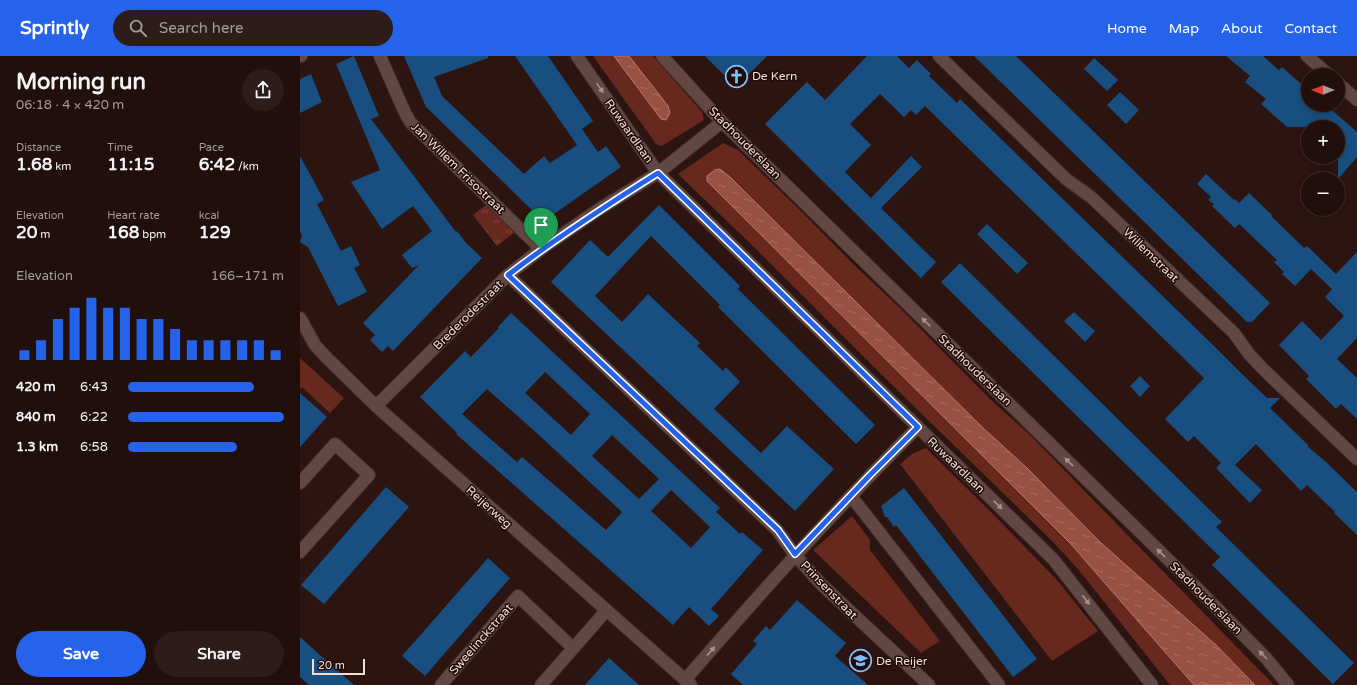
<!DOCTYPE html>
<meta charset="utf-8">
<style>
:root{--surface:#210f0c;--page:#2d1d1a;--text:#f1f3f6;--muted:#a29c9d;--line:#3e2f2d;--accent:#2563eb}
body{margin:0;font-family:"Varela Round",sans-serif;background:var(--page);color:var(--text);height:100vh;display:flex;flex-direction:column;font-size:15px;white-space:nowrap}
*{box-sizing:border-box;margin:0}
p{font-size:13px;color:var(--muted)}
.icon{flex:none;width:22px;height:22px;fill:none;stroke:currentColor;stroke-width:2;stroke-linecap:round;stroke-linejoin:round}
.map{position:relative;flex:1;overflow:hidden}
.details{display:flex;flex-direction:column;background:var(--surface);width:300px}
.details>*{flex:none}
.needle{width:26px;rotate:270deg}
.fabs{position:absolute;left:1001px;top:12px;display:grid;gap:8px}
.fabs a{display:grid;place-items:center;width:44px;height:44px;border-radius:50%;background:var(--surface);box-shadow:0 2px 10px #0003,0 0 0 1px var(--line);font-size:20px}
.scale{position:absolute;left:12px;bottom:10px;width:53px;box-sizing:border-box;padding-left:4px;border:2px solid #eeddd9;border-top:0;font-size:11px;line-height:14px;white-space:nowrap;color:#eeddd9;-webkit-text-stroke:3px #210b07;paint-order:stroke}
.pin{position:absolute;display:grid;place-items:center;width:34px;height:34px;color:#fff;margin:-41px -17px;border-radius:50% 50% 50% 0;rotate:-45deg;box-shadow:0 0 4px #0007}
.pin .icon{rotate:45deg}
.round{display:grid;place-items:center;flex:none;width:42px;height:42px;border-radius:21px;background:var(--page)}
.summary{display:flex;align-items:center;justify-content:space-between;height:68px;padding:0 16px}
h1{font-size:22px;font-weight:800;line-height:30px}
.stats{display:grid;grid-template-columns:repeat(3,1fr);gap:6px;height:68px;padding:4px 16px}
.stats div{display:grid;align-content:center}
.stats b{font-size:17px;font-weight:800}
.stats small{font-size:11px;font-weight:400}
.stats p{font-size:11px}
.chart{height:112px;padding:8px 16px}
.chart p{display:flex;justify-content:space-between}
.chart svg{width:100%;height:72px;margin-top:4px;stroke:var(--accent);stroke-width:6}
.action{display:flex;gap:8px;margin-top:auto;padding:8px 16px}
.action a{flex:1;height:46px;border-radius:24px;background:var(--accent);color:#fff;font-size:16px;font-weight:800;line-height:46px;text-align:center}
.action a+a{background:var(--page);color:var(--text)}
ul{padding:0 16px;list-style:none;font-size:13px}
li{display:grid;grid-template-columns:64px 48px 1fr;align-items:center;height:30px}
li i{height:10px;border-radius:5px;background:var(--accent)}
header{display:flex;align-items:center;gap:24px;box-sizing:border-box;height:56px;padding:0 20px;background:var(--accent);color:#fff}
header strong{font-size:19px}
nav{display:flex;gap:22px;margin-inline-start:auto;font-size:14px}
.search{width:280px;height:36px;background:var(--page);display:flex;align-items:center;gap:10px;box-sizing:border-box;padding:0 14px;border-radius:22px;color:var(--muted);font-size:15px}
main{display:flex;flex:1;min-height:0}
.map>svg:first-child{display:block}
.grass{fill:#67281e}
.park{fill:url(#park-tufts)}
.water{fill:url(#water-ripples);stroke:#b27b71}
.building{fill:#194f80;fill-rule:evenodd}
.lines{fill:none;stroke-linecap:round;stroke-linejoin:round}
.street-casing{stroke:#3f2e2c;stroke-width:14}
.street{stroke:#634742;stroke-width:12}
.oneway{fill:#a8928e}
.route-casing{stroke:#fff;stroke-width:8}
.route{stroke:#2563eb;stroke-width:5}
.labels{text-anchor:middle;stroke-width:3;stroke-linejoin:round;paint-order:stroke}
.poi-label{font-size:12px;fill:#eeddd9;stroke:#210b07;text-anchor:start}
.street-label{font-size:12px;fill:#eeddd9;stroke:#210b07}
</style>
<header>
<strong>Sprintly</strong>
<div class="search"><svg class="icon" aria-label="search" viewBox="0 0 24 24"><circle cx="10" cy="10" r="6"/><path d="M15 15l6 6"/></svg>Search here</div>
<nav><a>Home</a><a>Map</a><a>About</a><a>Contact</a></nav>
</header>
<main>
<section class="details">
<div class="summary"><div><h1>Morning run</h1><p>06:18 · 4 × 420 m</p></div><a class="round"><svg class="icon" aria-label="share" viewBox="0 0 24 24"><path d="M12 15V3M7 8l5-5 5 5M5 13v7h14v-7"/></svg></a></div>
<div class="stats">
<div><p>Distance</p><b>1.68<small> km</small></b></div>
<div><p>Time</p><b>11:15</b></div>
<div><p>Pace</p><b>6:42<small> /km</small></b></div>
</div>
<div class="stats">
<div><p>Elevation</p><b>20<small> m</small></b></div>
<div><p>Heart rate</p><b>168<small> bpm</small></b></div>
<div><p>kcal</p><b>129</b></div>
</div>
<div class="chart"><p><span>Elevation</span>166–171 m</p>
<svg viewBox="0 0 160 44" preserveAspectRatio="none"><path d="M5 44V38M15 44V32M25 44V19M35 44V12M45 44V6M55 44V12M65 44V12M75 44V19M85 44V19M95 44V25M105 44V32M115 44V32M125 44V32M135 44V32M145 44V32M155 44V38"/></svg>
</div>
<ul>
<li><b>420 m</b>6:43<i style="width:81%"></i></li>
<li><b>840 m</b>6:22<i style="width:100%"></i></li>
<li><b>1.3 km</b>6:58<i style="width:70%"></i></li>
</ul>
<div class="action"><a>Save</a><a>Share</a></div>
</section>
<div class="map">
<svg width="1057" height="629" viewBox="0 0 1057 629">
<defs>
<pattern id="park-tufts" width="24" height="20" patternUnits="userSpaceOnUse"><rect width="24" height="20" fill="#67281e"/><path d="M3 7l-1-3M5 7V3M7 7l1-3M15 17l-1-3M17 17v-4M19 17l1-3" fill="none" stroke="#7d473e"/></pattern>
<pattern id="water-ripples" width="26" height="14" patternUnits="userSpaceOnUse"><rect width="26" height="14" fill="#995144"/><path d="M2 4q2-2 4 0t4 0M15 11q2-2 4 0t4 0" fill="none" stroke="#a86a5e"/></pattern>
</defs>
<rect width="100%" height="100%" fill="#2c1410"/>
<path class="grass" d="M293,0H314L346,43L334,8L329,0H353L402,56L404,64L362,90L356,88Z
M423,87L438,94L500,154L553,208L597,249L691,344L732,381L974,629H955L916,589L800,486L727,412L682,371L489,180L407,125L770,487L858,588L894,629H870L778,513L751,484L584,321L458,195L378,118Z
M0,302L44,342L30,357L2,331L0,333Z
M626,392L691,456L757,524L798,575L752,605L600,408L612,398Z
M552,460L570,484V494L640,585L621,597L513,494Z"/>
<path class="park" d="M190,146L214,177L197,190L173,159Z"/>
<path class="water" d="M314,0H329L368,50L370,57L366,64L361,63Z
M420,113L430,121L682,371L727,412L800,486L916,589L955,629H894L858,588L770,487L407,125V120L415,114Z"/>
<path class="building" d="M54,0L79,60L71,63L156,176L157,175L166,187L182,202L93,295L88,290L82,296L70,284L75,279L63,267L119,209L112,212L102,199L132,175L113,150L82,173L51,126L80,114L36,8Z
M104,0H188V2L134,21L142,40L224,118L244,100L250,107L277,89L215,0H248L293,65L282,73L298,96L306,90L321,111L241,167L232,154L126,51Z
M405,0H467L436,31Z
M567,0H597L609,12L617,4L631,18L629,20L657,47L660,43L912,288L943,319L967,342H980L970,352L1008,389V391L1026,406L1057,436V479L1034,457L1035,456L1007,429L1001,435L956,388L935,409L962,434L950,447L916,412L921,407L894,380L888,386L865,363L904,322L625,50L616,59L611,54L604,61L580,38L550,68L571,89L545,116L571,142L611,100L622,111L581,152L636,206L621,222L465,68L507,26L525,44Z
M674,0H716L970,247L952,266H947Z
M926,0H963L979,14L982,11L1008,34V49H1026L1057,76V101L1038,123V71H987L961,48L966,43L945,26L950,20Z
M794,2L818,24L807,35L784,13Z
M11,18L22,46L0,57V23Z
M820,36L839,54L826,68L807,49Z
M0,100L24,144L17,148L41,195L51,190L60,209L54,212L67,236L38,250L8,191L0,186L2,179L0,176Z
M906,118L934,144L935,143L939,147L949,137L972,159L971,160L1004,192L1007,190L1036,218L1057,196V282L1037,303L1057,322V363L1041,348L1036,353L1006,323L1009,320L979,289L1002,265L1021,284L1044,260L1025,241L1032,233L1011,213L995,230L982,218L984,216L974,206L977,204L939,168L935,172L912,150L914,148L908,144L911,141L897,128Z
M359,149L440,230L438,233L575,369L556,388L418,251L420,249L351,180L295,240L322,266L348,238L400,287L397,290L423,315L426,311L440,326L414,353L426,364L461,397L487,370L534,413L495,455L251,226L290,184L308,201Z
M687,168L728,207L717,218L677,178Z
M660,207L922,466L916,471L1054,607L1033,628L912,509L920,501L641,226Z
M774,256L795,275L785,286L764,265Z
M211,257L420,452L416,456L440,478L442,476L463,494L411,553L419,560L409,570L389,551L373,569L156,378L157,377L120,341L165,295L171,301L199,272L198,271ZM245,316L290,358L271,379L225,337ZM187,333L240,380L322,456L306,474L222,401L217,406L162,358ZM312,379L359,423L339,443L292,400ZM371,434L410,471L391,492L351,455Z
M840,320L850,330L840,341L830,330Z
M0,337L27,361L0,391Z
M86,431L109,451L24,548L1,529Z
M604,432L737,603L713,621L596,469L594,471L587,461H585L581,450Z
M188,502L210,522L125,620L102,600Z
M497,544L546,587L535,600L568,629H443L431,618L457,588L453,585L466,570L470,574Z
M0,581L21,600L54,629H9L0,621Z
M309,602L339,629H285Z"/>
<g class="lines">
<defs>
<path id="street" d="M0,0H1
M80,0L105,57L111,67L241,193
M277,0L358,117L753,503L852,629
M362,0L422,66L889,524L966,602L988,629
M639,0L766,123L791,141L934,277L949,298L963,313L1057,403
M1007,0L1029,19
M1038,27L1057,44
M208,219L477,474L495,499L521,528L629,629
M0,262L15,289L25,300L76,350L391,629
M76,350L208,219L241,193L301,152L358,117L422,66
M0,427L35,388L69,419L0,496
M551,440L699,629
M385,624C460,537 537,452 618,371
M141,629L218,540L273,592
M241,629L306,555"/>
</defs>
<use href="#street" class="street-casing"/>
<use href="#street" class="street"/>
</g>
<defs><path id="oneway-solid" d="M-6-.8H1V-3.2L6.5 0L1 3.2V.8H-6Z"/></defs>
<g class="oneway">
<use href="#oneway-solid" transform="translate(300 32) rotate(55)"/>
<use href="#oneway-solid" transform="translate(626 266) rotate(-136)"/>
<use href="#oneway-solid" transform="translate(769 406) rotate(-136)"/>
<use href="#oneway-solid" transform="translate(698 449) rotate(44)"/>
<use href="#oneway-solid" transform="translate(861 497) rotate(-136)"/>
<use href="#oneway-solid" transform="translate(786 544) rotate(52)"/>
<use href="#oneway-solid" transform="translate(411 595) rotate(-49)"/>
<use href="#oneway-solid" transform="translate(963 599) rotate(-134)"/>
</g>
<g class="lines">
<defs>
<path id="route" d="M358,117L618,371L570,419L495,498L478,474L208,219C256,182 307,149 358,117Z"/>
</defs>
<use href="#route" class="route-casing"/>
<use href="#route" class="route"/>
</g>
<defs>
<symbol id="church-ring" viewBox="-11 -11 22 22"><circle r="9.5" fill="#210b07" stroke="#81bdfa" stroke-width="1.5"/><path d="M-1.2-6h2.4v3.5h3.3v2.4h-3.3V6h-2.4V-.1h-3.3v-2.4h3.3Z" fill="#81bdfa"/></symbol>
<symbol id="school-ring" viewBox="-11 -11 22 22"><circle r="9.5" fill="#210b07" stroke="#81bdfa" stroke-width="1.5"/><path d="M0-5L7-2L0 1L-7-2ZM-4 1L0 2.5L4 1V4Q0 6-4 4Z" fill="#81bdfa"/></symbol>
</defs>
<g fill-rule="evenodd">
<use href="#church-ring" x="424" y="8" width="25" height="25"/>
<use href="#school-ring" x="548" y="592" width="25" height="25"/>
</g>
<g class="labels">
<g class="poi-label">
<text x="452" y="24">De Kern</text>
<text x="576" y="609">De Reijer</text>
</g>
<g class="street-label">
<text transform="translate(329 75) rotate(55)" y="4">Ruwaardlaan</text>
<text transform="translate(445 87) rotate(45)" y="4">Stadhouderslaan</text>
<text transform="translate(158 112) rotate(44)" y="4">Jan Willem Frisostraat</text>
<text transform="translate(851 199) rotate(44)" y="4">Willemstraat</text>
<text transform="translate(168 259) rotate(-45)" y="4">Brederodestraat</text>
<text transform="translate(675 314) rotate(44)" y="4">Stadhouderslaan</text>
<text transform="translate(656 409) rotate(44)" y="4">Ruwaardlaan</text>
<text transform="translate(189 451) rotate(42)" y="4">Reijerweg</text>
<text transform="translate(529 534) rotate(46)" y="4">Prinsenstraat</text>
<text transform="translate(906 542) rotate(45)" y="4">Stadhouderslaan</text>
<text transform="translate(181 583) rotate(-49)" y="4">Sweelinckstraat</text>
</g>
</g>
</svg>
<div class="fabs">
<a><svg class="needle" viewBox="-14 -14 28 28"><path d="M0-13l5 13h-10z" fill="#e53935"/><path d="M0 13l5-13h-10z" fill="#a29c9d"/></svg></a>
<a>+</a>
<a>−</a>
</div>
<div class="scale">20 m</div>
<div class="pin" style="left:241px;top:193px;background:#1e9e55"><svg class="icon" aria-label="arrive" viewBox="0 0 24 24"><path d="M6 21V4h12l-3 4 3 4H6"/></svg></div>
</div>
</main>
